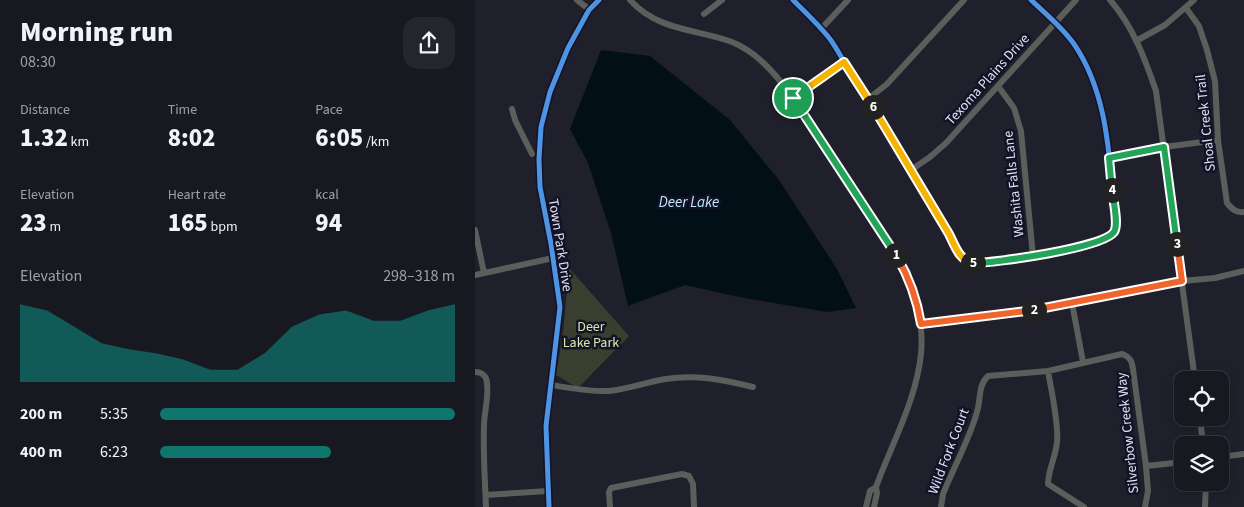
<!DOCTYPE html>
<meta charset="utf-8">
<style>
:root{--surface:#181821;--page:#25252e;--text:#f1f3f6;--muted:#9fa0a5;--line:#36373f;--accent:#0f766e}
body{margin:0;font-family:"Source Sans 3",sans-serif;background:var(--page);color:var(--text);height:100vh;display:flex;flex-direction:column;font-size:19px;white-space:nowrap}
*{box-sizing:border-box;margin:0}
p{font-size:16px;color:var(--muted)}
.icon{flex:none;width:28px;height:28px;fill:none;stroke:currentColor;stroke-width:2;stroke-linecap:round;stroke-linejoin:round}
.map{position:relative;flex:1;overflow:hidden}
.side{display:flex;flex-direction:column;background:var(--surface);width:475px}
.side>*{flex:none}
.controls{position:absolute;left:699px;top:371px;display:grid;gap:10px}
.controls a{display:grid;place-items:center;width:55px;height:55px;border-radius:10px;background:var(--surface);box-shadow:0 2px 8px #0003,0 0 0 1px var(--line);font-size:25px}
.pin{position:absolute;display:grid;place-items:center;width:42px;height:42px;color:#fff;margin:-21px;border:2px solid #fff;border-radius:50%;box-shadow:0 1px 5px #0007}
.km{position:absolute;width:25px;height:25px;margin:-12px;border-radius:50%;background:#222;color:#fff;font-size:14px;line-height:25px;text-align:center}
.round{display:grid;place-items:center;flex:none;width:52px;height:52px;border-radius:15px;background:var(--page)}
.headline{display:flex;align-items:center;justify-content:space-between;height:85px;padding:0 20px}
h1{font-size:28px;font-weight:800;line-height:38px}
.stats{display:grid;grid-template-columns:repeat(3,1fr);gap:8px;height:85px;padding:5px 20px}
.stats div{display:grid;align-content:center}
.stats b{font-size:25px;font-weight:800}
.stats small{font-size:14px;font-weight:400}
.stats p{font-size:14px}
.chart{height:140px;padding:10px 20px}
.chart p{display:flex;justify-content:space-between}
.chart svg{width:100%;height:90px;margin-top:5px;fill:var(--accent);opacity:.7}
ul{padding:0 20px;list-style:none;font-size:16px}
li{display:grid;grid-template-columns:80px 60px 1fr;align-items:center;height:38px}
li i{height:12px;border-radius:6px;background:var(--accent)}
main{display:flex;flex:1;min-height:0}
.map>svg:first-child{display:block}
.green{fill:#3a3e2f}
.water{fill:#030f16}
.lines{fill:none;stroke-linecap:round;stroke-linejoin:round}
.minor{stroke:#5c5e5c;stroke-width:6}
.cycleway-casing{stroke:#131227;stroke-width:8}
.cycleway{stroke:#4d94e3;stroke-width:5}
.split-1-casing{stroke:#fff;stroke-width:10}
.split-2-casing{stroke:#fff;stroke-width:10}
.split-3-casing{stroke:#fff;stroke-width:10}
.split-4-casing{stroke:#fff;stroke-width:10}
.split-5-casing{stroke:#fff;stroke-width:10}
.split-6-casing{stroke:#fff;stroke-width:10}
.split-7-casing{stroke:#fff;stroke-width:10}
.split-1{stroke:#22a559;stroke-width:6}
.split-2{stroke:#f0652b;stroke-width:6}
.split-3{stroke:#f0652b;stroke-width:6}
.split-4{stroke:#22a559;stroke-width:6}
.split-5{stroke:#22a559;stroke-width:6}
.split-6{stroke:#f5b400;stroke-width:6}
.split-7{stroke:#f5b400;stroke-width:6}
.labels{text-anchor:middle;stroke-width:5;stroke-linejoin:round;paint-order:stroke}
.street-label{font-size:14px;fill:#e1e2f1;stroke:#131227}
.park-label{font-size:14px;fill:#d9e8a9;stroke:#131227}
.water-label{font-size:15px;font-style:italic;fill:#bfebfb;stroke:#131227}
</style>
<main>
<section class="side">
<div class="headline"><div><h1>Morning run</h1><p>08:30</p></div><a class="round"><svg class="icon" aria-label="share" viewBox="0 0 24 24"><path d="M12 15V3M7 8l5-5 5 5M5 13v7h14v-7"/></svg></a></div>
<div class="stats">
<div><p>Distance</p><b>1.32<small> km</small></b></div>
<div><p>Time</p><b>8:02</b></div>
<div><p>Pace</p><b>6:05<small> /km</small></b></div>
</div>
<div class="stats">
<div><p>Elevation</p><b>23<small> m</small></b></div>
<div><p>Heart rate</p><b>165<small> bpm</small></b></div>
<div><p>kcal</p><b>94</b></div>
</div>
<div class="chart"><p><span>Elevation</span>298–318 m</p>
<svg viewBox="0 0 160 44" preserveAspectRatio="none"><path d="M0 44V6L10 9L20 17L30 25L40 28L50 30L60 33L70 38L80 38L90 30L100 17L110 11L120 9L130 14L140 14L150 9L160 6V44z"/></svg>
</div>
<ul>
<li><b>200 m</b>5:35<i style="width:100%"></i></li>
<li><b>400 m</b>6:23<i style="width:58%"></i></li>
</ul>
</section>
<div class="map">
<svg width="769" height="507" viewBox="0 0 769 507">
<rect width="100%" height="100%" fill="#20202c"/>
<path class="green" d="M94,268L154,336L103,388L81,375L88,333Z"/>
<path class="water" d="M126,50L175,56L255,120L304,180L362,269L381,308L352,312L264,297L210,285L153,306L136,233L113,163L95,129Z"/>
<g class="lines">
<path class="minor" d="M102,0L115,10
M155,0C183,31 221,29 257,42C282,52 299,73 315,93C336,125 357,157 378,189C412,239 452,289 446,354C441,401 417,443 401,487L402,493L399,507
M318,0C331,13 344,25 355,39C363,50 369,63 377,74C407,120 435,167 462,214C469,224 483,257 493,261C506,267 573,254 590,250C607,246 638,245 641,224C634,163 635,97 599,44C587,27 571,14 556,0
M635,0C658,26 670,59 681,91L720,380
M711,8L724,26L732,50L740,81L743,140L752,203C757,209 761,213 769,212
M229,14L247,0
M346,29L373,0
M661,41L690,25L719,0
M523,86L539,108L546,131L558,256
M318,98L369,62
M393,99L412,84L489,0
M37,109L40,120L57,154
M634,158L689,147L743,140
M436,170L455,157L471,143L601,0
M0,230L9,273
M0,275L78,258
M597,303L608,362
M446,324L559,310L661,289L707,281L740,278L769,271
M573,371C576,389 584,424 582,442C581,456 573,470 573,484L609,507
M0,372C7,372 12,376 12,384C14,397 9,412 9,426C8,453 10,480 11,507
M76,385C95,388 115,392 134,391C153,389 172,382 191,379C221,374 249,380 278,387
M725,418L728,445
M745,457L769,454
M671,466L708,462
M11,495L73,491
M74,507L71,426L85,307L76,244L65,187L64,159L66,127L75,92L93,48L114,10L124,0
M135,507L134,492L136,488L207,474L214,476L218,484L219,507
M391,507L395,491L401,487
M466,507L468,494C478,469 495,438 502,412C506,399 503,385 513,376L573,371L647,354C655,357 657,361 658,369L671,466L673,491L670,507
M730,507L731,482"/>
<defs>
<path id="cycleway" d="M318,0C331,13 344,25 355,39C363,50 369,63 377,74C407,120 435,167 462,214C469,224 483,257 493,261C506,267 573,254 590,250C607,246 638,245 641,224C634,163 635,97 599,44C587,27 571,14 556,0
M74,507L71,426L85,307L76,244L65,187L64,159L66,127L75,92L93,48L114,10L124,0"/>
</defs>
<use href="#cycleway" class="cycleway-casing"/>
<use href="#cycleway" class="cycleway"/>
</g>
<g class="lines">
<defs>
<path id="split-1" d="M318,98L421,255"/>
<path id="split-2" d="M421,255C434,277 442,299 446,324L559,310"/>
<path id="split-3" d="M559,310L707,281L702,244"/>
<path id="split-4" d="M637,190L634,158L689,147L702,244"/>
<path id="split-5" d="M498,263C520,263 628,248 639,232C644,224 638,200 637,190"/>
<path id="split-6" d="M398,107L474,234C480,246 484,260 498,263"/>
<path id="split-7" d="M318,98L369,62L398,107"/>
</defs>
<use href="#split-1" class="split-1-casing"/>
<use href="#split-2" class="split-2-casing"/>
<use href="#split-3" class="split-3-casing"/>
<use href="#split-4" class="split-4-casing"/>
<use href="#split-5" class="split-5-casing"/>
<use href="#split-6" class="split-6-casing"/>
<use href="#split-7" class="split-7-casing"/>
<use href="#split-1" class="split-1"/>
<use href="#split-2" class="split-2"/>
<use href="#split-3" class="split-3"/>
<use href="#split-4" class="split-4"/>
<use href="#split-5" class="split-5"/>
<use href="#split-6" class="split-6"/>
<use href="#split-7" class="split-7"/>
</g>
<g class="labels">
<g class="street-label">
<text transform="translate(512 79) rotate(-48)" y="5">Texoma Plains Drive</text>
<text transform="translate(730 123) rotate(-96)" y="5">Shoal Creek Trail</text>
<text transform="translate(538 184) rotate(-96)" y="5">Washita Falls Lane</text>
<text transform="translate(86 245) rotate(81)" y="5">Town Park Drive</text>
<text transform="translate(652 433) rotate(-96)" y="5">Silverbow Creek Way</text>
<text transform="translate(473 451) rotate(-69)" y="5">Wild Fork Court</text>
</g>
<g class="park-label">
<text x="116" y="331">Deer<tspan x="116" dy="16">Lake Park</tspan></text>
</g>
<g class="water-label">
<text x="214" y="207">Deer Lake</text>
</g>
</g>
</svg>
<div class="controls">
<a><svg class="icon" aria-label="locate" viewBox="0 0 24 24"><circle cx="12" cy="12" r="6"/><path d="M12 2v4M12 18v4M2 12h4M18 12h4"/></svg></a>
<a><svg class="icon" aria-label="layers" viewBox="0 0 24 24"><path d="M12 4l9 5-9 5-9-5zM3 14l9 5 9-5"/></svg></a>
</div>
<div class="pin" style="left:318px;top:98px;background:#1e9e55"><svg class="icon" aria-label="arrive" viewBox="0 0 24 24"><path d="M6 21V4h12l-3 4 3 4H6"/></svg></div>
<b class="km" style="left:421px;top:255px">1</b>
<b class="km" style="left:559px;top:310px">2</b>
<b class="km" style="left:702px;top:244px">3</b>
<b class="km" style="left:637px;top:190px">4</b>
<b class="km" style="left:498px;top:263px">5</b>
<b class="km" style="left:398px;top:107px">6</b>
</div>
</main>
